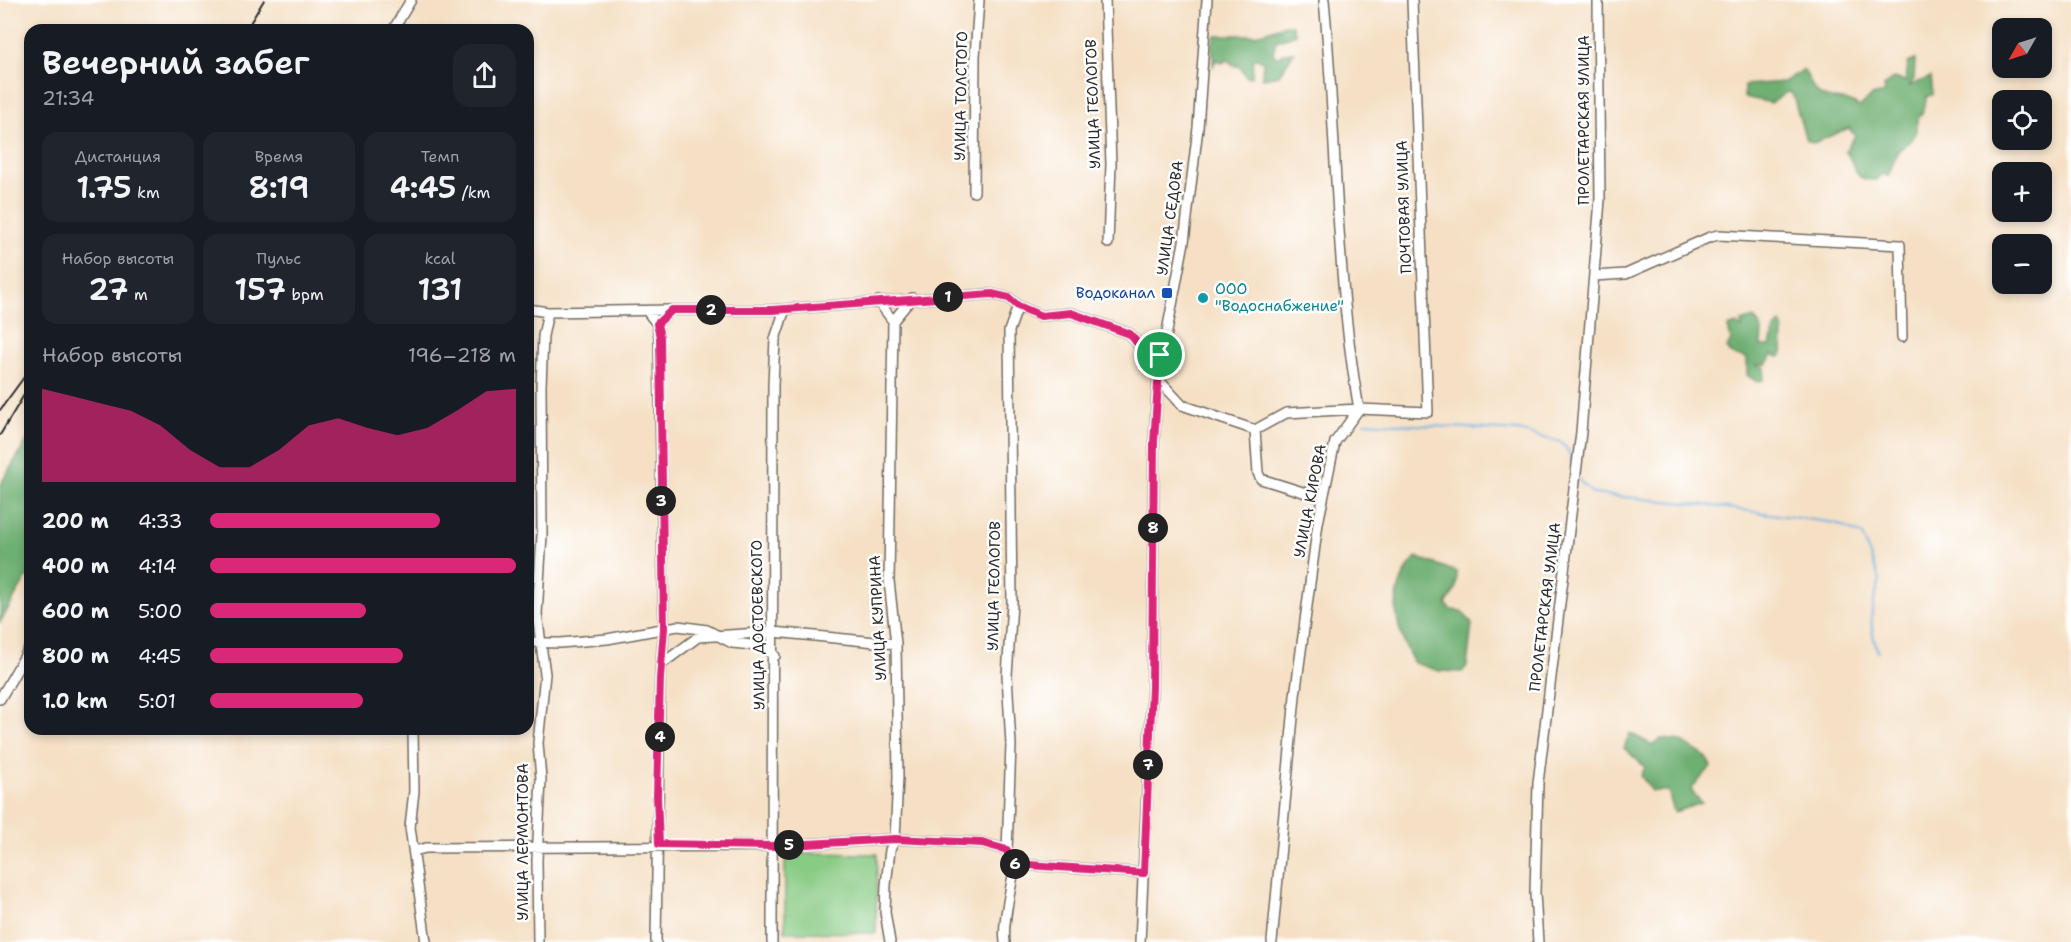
<!DOCTYPE html>
<html lang="ru">
<meta charset="utf-8">
<style>
:root{--surface:#171b24;--page:#20242c;--text:#f1f3f6;--muted:#9ea1a6;--accent:#db2777}
body{margin:0;font-family:"Shantell Sans",sans-serif;background:var(--page);color:var(--text);height:100vh;display:flex;flex-direction:column;font-size:22px;white-space:nowrap}
*{box-sizing:border-box;margin:0}
p{font-size:20px;color:var(--muted)}
.icon{flex:none;width:33px;height:33px;fill:none;stroke:currentColor;stroke-width:2;stroke-linecap:round;stroke-linejoin:round}
.map{position:relative;flex:1;overflow:hidden}
.drawer{position:absolute;left:24px;top:24px;width:510px;height:711px;display:flex;flex-direction:column;background:var(--surface);border-radius:18px;box-shadow:0 3px 9px #0003}
.drawer>*{flex:none}
.needle{width:39px;rotate:231deg}
.controls{position:absolute;left:1992px;top:18px;display:grid;gap:12px}
.controls a{display:grid;place-items:center;width:60px;height:60px;border-radius:12px;background:var(--surface);box-shadow:0 3px 9px #0003;font-size:30px}
.pin{position:absolute;display:grid;place-items:center;width:51px;height:51px;color:#fff;margin:-26px;border:3px solid #fff;border-radius:50%;box-shadow:0 2px 6px #0007}
.km{position:absolute;width:30px;height:30px;margin:-15px;border-radius:50%;background:#222;color:#fff;font-size:16px;line-height:30px;text-align:center}
.round{display:grid;place-items:center;flex:none;width:63px;height:63px;border-radius:18px;background:var(--page)}
.overview{display:flex;align-items:center;justify-content:space-between;height:102px;padding:0 18px}
h1{font-size:33px;font-weight:600;line-height:45px}
.figures{display:grid;grid-template-columns:repeat(3,1fr);gap:9px;height:102px;padding:6px 18px}
.figures div{display:grid;align-content:center;border-radius:15px;background:var(--page);text-align:center}
.figures b{font-size:30px;font-weight:600}
.figures small{font-size:16px;font-weight:400}
.figures p{font-size:16px}
.chart{height:168px;padding:12px 18px}
.chart p{display:flex;justify-content:space-between}
.chart svg{width:100%;height:108px;margin-top:6px;fill:var(--accent);opacity:.7}
ul{padding:0 18px;list-style:none;font-size:20px}
li{display:grid;grid-template-columns:96px 72px 1fr;align-items:center;height:45px}
li i{height:15px;border-radius:8px;background:var(--accent)}
.map>svg:first-child{display:block}
.green{fill:#88cb84;stroke:#5a7b58;stroke-width:1.5}
.forest{fill:#6eaf72;stroke:#4c6d4e;stroke-width:1.5}
.lines{fill:none;stroke-linecap:round;stroke-linejoin:round}
.stream{stroke:#69aedf;stroke-width:2}
.street-casing{stroke:#726a61;stroke-width:12}
.street{stroke:#fff;stroke-width:9}
.rail{stroke:#2b2b2b;stroke-width:2}
.route-casing{stroke:#fff;stroke-width:12}
.route{stroke:#db2777;stroke-width:8}
.transit-dot{fill:#1a4fb4;stroke:#fff;stroke-width:2}
.culture-dot{fill:#0f9aa8;stroke:#fff;stroke-width:2}
.labels{text-anchor:middle;stroke-width:5;stroke-linejoin:round;paint-order:stroke}
.street-label{font-size:15px;fill:#2b2b2b;stroke:#fff}
.culture-label{font-size:15px;fill:#0d838f;stroke:#fff;text-anchor:start}
.transit-label{font-size:15px;fill:#164399;stroke:#fff;text-anchor:end}
</style>
<div class="map">
<svg width="2071" height="942" viewBox="0 0 2071 942">
<rect width="100%" height="100%" fill="#fff"/>
<filter id="ink" filterUnits="userSpaceOnUse"><feTurbulence type="fractalNoise" baseFrequency=".0167" numOctaves="2"/><feDisplacementMap in="SourceGraphic" scale="12" xChannelSelector="R" yChannelSelector="G"/><feConvolveMatrix kernelMatrix="1 2 1 2 8 2 1 2 1" color-interpolation-filters="sRGB"/></filter>
<filter id="wash" filterUnits="userSpaceOnUse"><feTurbulence type="fractalNoise" baseFrequency=".008" numOctaves="4" result="noise"/><feDisplacementMap in="SourceGraphic" scale="24" xChannelSelector="R" yChannelSelector="G"/><feGaussianBlur stdDeviation="1.35" result="paint"/><feColorMatrix in="noise" values="0 0 0 0 0 0 0 0 0 0 0 0 0 0 0 0 0 1.4 0 .05"/><feComposite in="paint" operator="in"/></filter>
<g filter="url(#wash)">
<rect width="100%" height="100%" fill="#f5e0c5"/>
<path class="green" d="M785,853L877,854L876,933L785,932Z"/>
<path class="forest" d="M1285,25H1292L1296,34L1276,41L1273,53L1277,58L1284,53L1294,52L1279,75L1262,78L1263,61L1257,58L1253,60L1252,77H1247L1239,66H1235L1227,60L1222,63L1217,59L1213,66L1212,44L1215,35H1255Z
M1915,60L1914,79L1909,86L1931,77L1933,95L1927,96L1923,112L1917,119V131L1911,141L1898,151L1888,176L1883,174L1876,180C1850,181 1857,164 1845,151L1855,136L1849,128L1814,143L1806,140L1792,93L1787,92L1771,103L1744,97V85L1784,82L1803,70C1810,77 1810,88 1819,94C1832,103 1847,96 1859,107L1872,96L1885,93L1884,87L1893,78L1906,81L1908,63Z
M1754,318L1762,329L1761,346H1770L1774,330L1780,323L1783,328L1782,355L1779,357L1772,355L1767,364L1756,365L1765,368L1763,380L1757,382L1747,375V358L1732,355L1727,348L1731,340L1728,327L1736,324L1742,328L1741,322Z
M30,436V572L0,622V485Z
M1416,557L1457,572L1456,589L1446,604L1452,610L1462,611L1472,624L1467,666L1462,672L1439,671L1414,663C1393,625 1387,592 1416,557Z
M1630,733L1652,745L1661,739L1682,741C1692,751 1707,752 1711,767L1692,788V792L1702,803L1674,812L1668,791H1652L1641,776L1645,767L1624,748Z"/>
<g class="lines">
<path class="stream" d="M1365,422L1518,431L1560,442L1567,449L1573,463
M1579,480L1593,494L1706,505L1835,523L1862,535L1880,581C1870,610 1868,623 1878,652"/>
</g>
</g>
<g filter="url(#ink)">
<g class="lines">
<defs>
<path id="street" d="M1105,0L1111,164L1108,243
M393,30L411,0
M974,192L975,56L979,0
M1594,276L1626,274L1710,237L1719,235L1900,245L1902,337
M878,301L893,321
M1018,306L1009,331L1012,604L1007,675L1011,745L1007,850L1009,858L1015,864L1144,873
M528,309L548,312L671,310
M647,311L657,324L671,310H772L991,294L1009,298L1018,306L1041,316L1071,313L1130,334L1149,358L1158,379L1182,405L1255,430L1258,473L1261,479L1322,498
M1255,430L1286,413L1359,409L1428,412L1412,0
M528,642L560,643L607,639L678,626L707,630L732,643L762,646L775,656
M663,663L698,637L774,632L896,644
M0,699L30,647
M413,729L414,791L410,827L426,942
M414,851L426,848L773,846L895,839L982,843L1007,850
M538,942L537,860L541,779L538,743L545,674L537,614L542,535L541,386L543,336L548,312
M656,942L660,677L664,629L659,337L657,324
M772,942L773,385L775,339L785,309
M890,942L885,912L886,885L890,850L895,839L898,777L896,644L889,581L893,321L912,298
M1005,942C1002,922 1012,885 1015,864
M1140,942L1152,687L1154,442L1158,379L1184,242L1198,128L1207,0
M1272,942L1295,696L1318,523L1335,442L1359,409C1335,274 1337,136 1324,0
M1538,942L1535,893L1538,783L1581,432L1600,200L1598,0"/>
</defs>
<use href="#street" class="street-casing"/>
<use href="#street" class="street"/>
<path class="rail" d="M246,30L264,0
M0,410L30,369
M0,435L30,385"/>
</g>
</g>
<g class="lines" filter="url(#ink)">
<defs>
<path id="route" d="M992,294L1009,298L1018,306L1041,316L1071,313L1130,334L1149,358L1156,361L1160,355L1154,442L1152,687L1144,873L1015,864L1009,858L1007,850L982,843L895,839L773,846L659,844L657,796L660,678L664,629L660,337L657,324L672,310H772Z"/>
</defs>
<use href="#route" class="route-casing"/>
<use href="#route" class="route"/>
</g>
<rect class="transit-dot" x="1161" y="287" width="12" height="12" rx="3"/>
<circle class="culture-dot" cx="1203" cy="298" r="6"/>
<g class="labels">
<g class="street-label">
<text transform="translate(961 96) rotate(-89)" y="5">УЛИЦА ТОЛСТОГО</text>
<text transform="translate(1093 104) rotate(-92)" y="5">УЛИЦА ГЕОЛОГОВ</text>
<text transform="translate(1584 120) rotate(-90)" y="5">ПРОЛЕТАРСКАЯ УЛИЦА</text>
<text transform="translate(1404 207) rotate(-92)" y="5">ПОЧТОВАЯ УЛИЦА</text>
<text transform="translate(1170 218) rotate(-82)" y="5">УЛИЦА СЕДОВА</text>
<text transform="translate(1310 501) rotate(-79)" y="5">УЛИЦА КИРОВА</text>
<text transform="translate(994 586) rotate(-89)" y="5">УЛИЦА ГЕОЛОГОВ</text>
<text transform="translate(1545 607) rotate(-83)" y="5">ПРОЛЕТАРСКАЯ УЛИЦА</text>
<text transform="translate(878 618) rotate(-93)" y="5">УЛИЦА КУПРИНА</text>
<text transform="translate(758 625) rotate(-91)" y="5">УЛИЦА ДОСТОЕВСКОГО</text>
<text transform="translate(523 842) rotate(-90)" y="5">УЛИЦА ЛЕРМОНТОВА</text>
</g>
<g class="culture-label">
<text x="1215" y="294">ООО<tspan x="1215" dy="17">"Водоснабжение"</tspan></text>
</g>
<g class="transit-label">
<text x="1155" y="298">Водоканал</text>
</g>
</g>
</svg>
<div class="controls">
<a><svg class="needle" viewBox="-14 -14 28 28"><path d="M0-13l5 13h-10z" fill="#e53935"/><path d="M0 13l5-13h-10z" fill="#9ea1a6"/></svg></a>
<a><svg class="icon" aria-label="locate" viewBox="0 0 24 24"><circle cx="12" cy="12" r="6"/><path d="M12 2v4M12 18v4M2 12h4M18 12h4"/></svg></a>
<a>+</a>
<a>−</a>
</div>
<div class="pin" style="left:1160px;top:355px;background:#1e9e55"><svg class="icon" aria-label="arrive" viewBox="0 0 24 24"><path d="M6 21V4h12l-3 4 3 4H6"/></svg></div>
<b class="km" style="left:948px;top:297px">1</b>
<b class="km" style="left:711px;top:310px">2</b>
<b class="km" style="left:661px;top:501px">3</b>
<b class="km" style="left:660px;top:737px">4</b>
<b class="km" style="left:789px;top:845px">5</b>
<b class="km" style="left:1015px;top:864px">6</b>
<b class="km" style="left:1148px;top:765px">7</b>
<b class="km" style="left:1153px;top:528px">8</b>
<section class="drawer">
<div class="overview"><div><h1>Вечерний забег</h1><p>21:34</p></div><a class="round"><svg class="icon" aria-label="share" viewBox="0 0 24 24"><path d="M12 15V3M7 8l5-5 5 5M5 13v7h14v-7"/></svg></a></div>
<div class="figures">
<div><p>Дистанция</p><b>1.75<small> km</small></b></div>
<div><p>Время</p><b>8:19</b></div>
<div><p>Темп</p><b>4:45<small> /km</small></b></div>
</div>
<div class="figures">
<div><p>Набор высоты</p><b>27<small> m</small></b></div>
<div><p>Пульс</p><b>157<small> bpm</small></b></div>
<div><p>kcal</p><b>131</b></div>
</div>
<div class="chart"><p><span>Набор высоты</span>196–218 m</p>
<svg viewBox="0 0 160 44" preserveAspectRatio="none"><path d="M0 44V6L10 9L20 12L30 15L40 21L50 31L60 38L70 38L80 31L90 21L100 18L110 22L120 25L130 22L140 15L150 7L160 6V44z"/></svg>
</div>
<ul>
<li><b>200 m</b>4:33<i style="width:75%"></i></li>
<li><b>400 m</b>4:14<i style="width:100%"></i></li>
<li><b>600 m</b>5:00<i style="width:51%"></i></li>
<li><b>800 m</b>4:45<i style="width:63%"></i></li>
<li><b>1.0 km</b>5:01<i style="width:50%"></i></li>
</ul>
</section>
</div>
